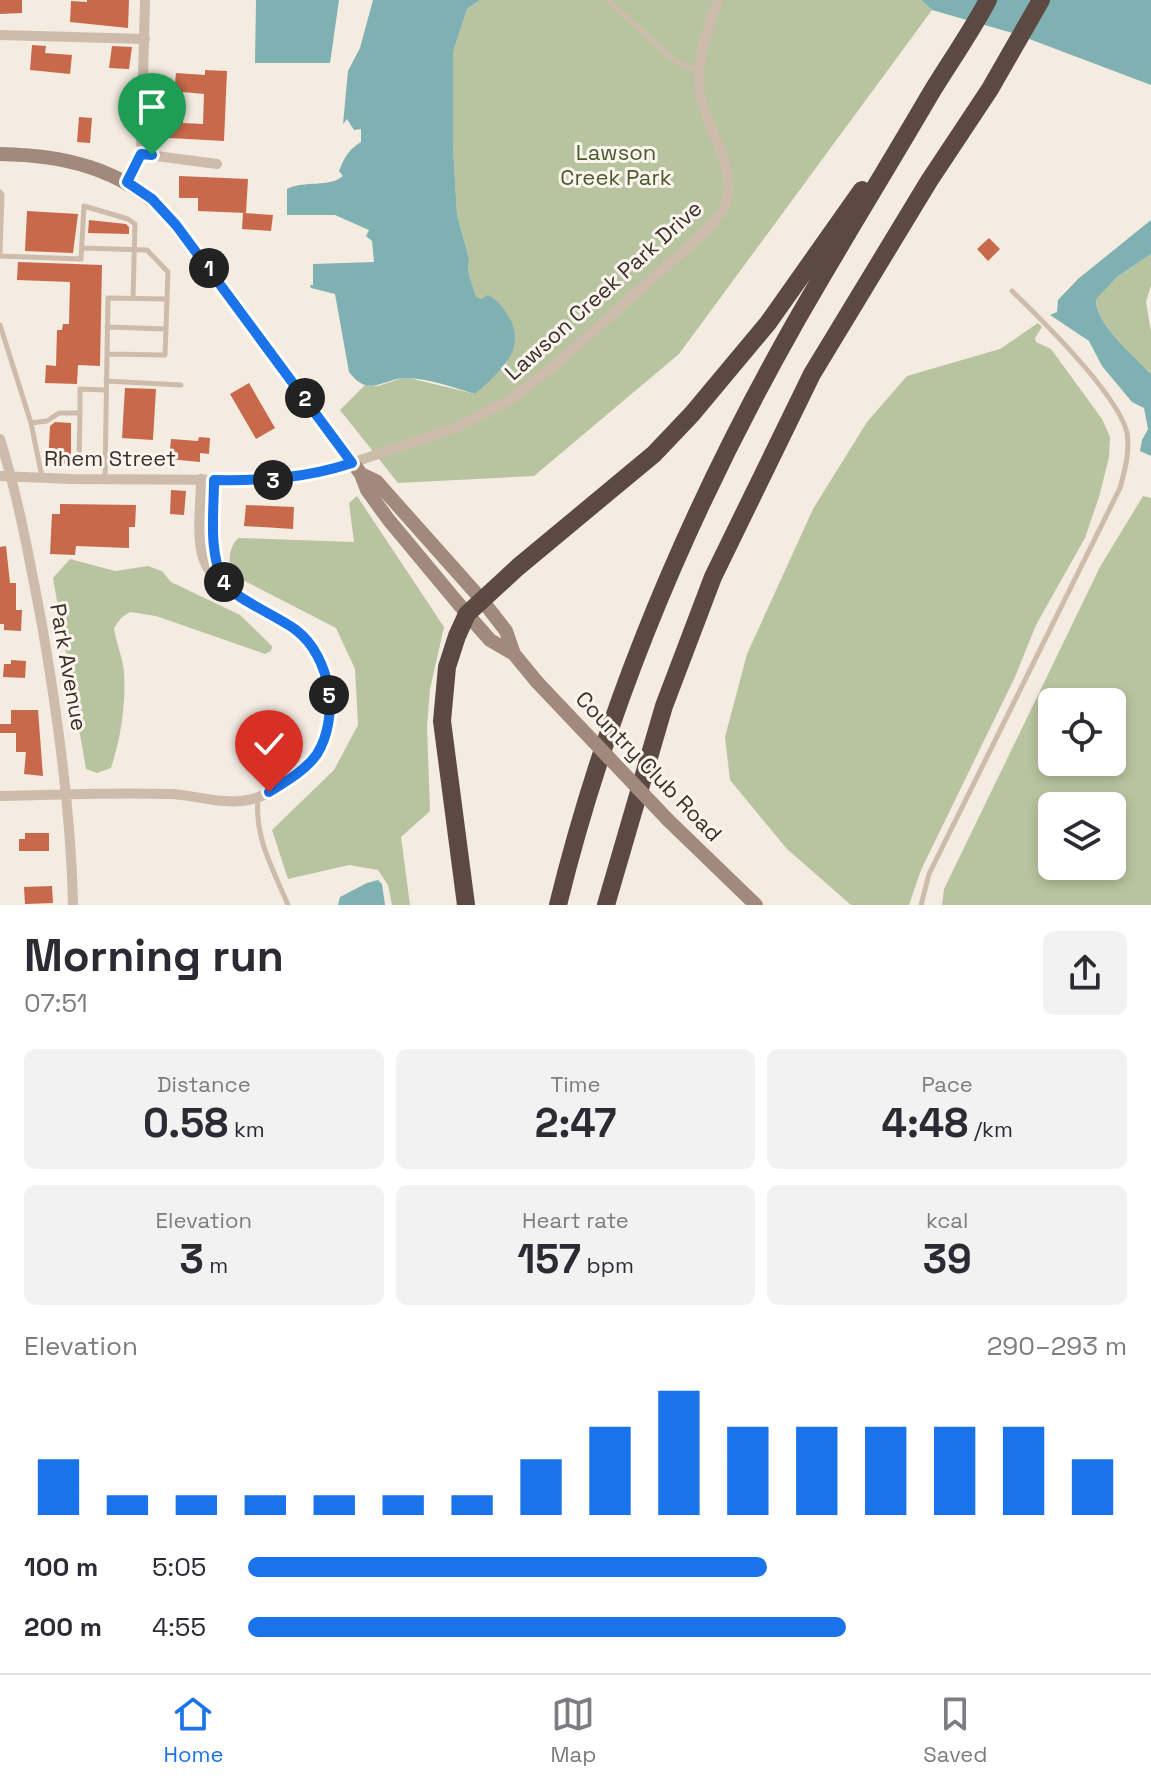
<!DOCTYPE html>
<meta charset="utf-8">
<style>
:root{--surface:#fff;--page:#f2f2f3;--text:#2b2b33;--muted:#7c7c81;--line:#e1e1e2;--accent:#1a73e8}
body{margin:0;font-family:"Space Grotesk",sans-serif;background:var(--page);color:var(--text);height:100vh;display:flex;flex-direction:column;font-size:30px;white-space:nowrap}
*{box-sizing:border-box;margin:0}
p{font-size:26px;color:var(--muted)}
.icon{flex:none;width:44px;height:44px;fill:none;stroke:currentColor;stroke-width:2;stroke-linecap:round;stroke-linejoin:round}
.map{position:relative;height:905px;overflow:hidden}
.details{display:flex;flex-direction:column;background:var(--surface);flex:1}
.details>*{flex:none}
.controls{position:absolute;left:1038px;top:688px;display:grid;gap:16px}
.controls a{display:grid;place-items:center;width:88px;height:88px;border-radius:12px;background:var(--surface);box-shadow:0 4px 12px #0003;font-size:40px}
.pin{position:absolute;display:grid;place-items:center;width:68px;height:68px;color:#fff;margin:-82px -34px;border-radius:50% 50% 50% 0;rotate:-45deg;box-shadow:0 0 8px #0007}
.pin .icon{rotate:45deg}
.km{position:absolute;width:40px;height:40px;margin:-20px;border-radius:50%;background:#222;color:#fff;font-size:22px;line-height:40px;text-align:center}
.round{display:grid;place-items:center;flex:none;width:84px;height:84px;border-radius:12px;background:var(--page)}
.summary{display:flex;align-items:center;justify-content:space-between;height:136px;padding:0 24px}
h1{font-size:44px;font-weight:800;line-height:60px}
.stats{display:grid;grid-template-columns:repeat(3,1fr);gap:12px;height:136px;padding:8px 24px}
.stats div{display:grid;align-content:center;border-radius:12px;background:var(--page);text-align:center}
.stats b{font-size:40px;font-weight:800}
.stats small{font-size:22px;font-weight:400}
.stats p{font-size:22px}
.chart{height:224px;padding:16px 24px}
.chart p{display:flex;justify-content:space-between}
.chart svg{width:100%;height:144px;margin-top:8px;stroke:var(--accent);stroke-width:6}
ul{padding:0 24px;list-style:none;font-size:26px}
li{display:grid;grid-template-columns:128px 96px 1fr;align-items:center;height:60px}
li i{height:20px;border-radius:10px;background:var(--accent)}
.menu{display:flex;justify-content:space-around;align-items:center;height:112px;border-top:2px solid var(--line);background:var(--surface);font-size:22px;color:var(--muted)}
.menu a{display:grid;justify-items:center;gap:4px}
.menu .active{color:var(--accent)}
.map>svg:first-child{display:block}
.green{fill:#b8c4a0;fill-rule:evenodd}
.water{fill:#7fb0b2}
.building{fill:#c8694b;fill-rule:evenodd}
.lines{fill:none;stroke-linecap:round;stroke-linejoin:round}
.service{stroke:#cdbbac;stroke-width:5}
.minor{stroke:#cdbbac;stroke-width:10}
.secondary{stroke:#a18a7d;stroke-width:14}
.motorway{stroke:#5c4a42;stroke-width:18}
.secondary-bridge{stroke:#a18a7d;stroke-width:14}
.route-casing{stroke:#fff;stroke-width:16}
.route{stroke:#1a73e8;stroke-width:10}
.labels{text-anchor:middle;stroke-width:6;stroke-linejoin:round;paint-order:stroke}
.park-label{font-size:22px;fill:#4a5a2e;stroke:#fbf5ee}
.street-label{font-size:22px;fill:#3b302b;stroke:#fbf5ee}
</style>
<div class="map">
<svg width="1151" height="905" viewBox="0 0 1151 905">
<rect width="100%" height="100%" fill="#f4ebe1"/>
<path class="green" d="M480,0H921L932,10L679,354L534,476L398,483L340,410L365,385L378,386L405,377L475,394L507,363L481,299L476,298L468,271L469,258L457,215L453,147V52L467,9Z
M1151,254V285L1146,302L1151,332V374C1134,354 1095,325 1096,298L1117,277Z
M1038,323L1042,327L1035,338L1036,342L1051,349L1102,419L1110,437L1109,457L1099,497L1085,538L1036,625L1015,677L921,870L909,905H851L787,849L730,780L725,737L747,654L813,509L867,422L907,376L1000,349Z
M357,496L444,627L430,689L427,727L430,811L401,837L410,905H392L388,885L378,870L349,865L288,879L272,830L334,770L358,725L355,669L336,628L231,574C229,560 228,549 238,538L354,542L349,503Z
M1143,496L1151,498V905H942L944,889L1100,567ZM1052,702H1112V762H1052ZM1052,806H1112V866H1052Z
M70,559L115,571L148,566L162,571L171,582L240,615L272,646L271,651L265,654L156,616L130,612L121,618L114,628C116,643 123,658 124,672C126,704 121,738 111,768L97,773L86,769L53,578Z"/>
<path class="water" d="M256,0H339L330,63H255Z
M373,0H480L467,9L453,52V147L457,215L469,258L468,271L476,297L481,299L488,295C500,302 503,308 510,319C527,351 497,374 475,394C454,388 429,378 406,378C383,378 369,399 349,372L335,294L311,288L310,285H313V264L374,262L372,241L366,236L369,230L335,215H287V189C305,180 329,188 343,176L339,171C344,158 349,149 361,142V129L354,130L347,119L343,124L348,71L360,48Z
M921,0H1151V85L1016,34L932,10Z
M1151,220V254L1117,277L1096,299C1095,324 1134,355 1151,374V456L1140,451L1142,440L1148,429L1144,408L1132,402L1102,366L1089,341L1050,315L1057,312L1058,300L1078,279Z
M378,880L382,884L385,905H338L340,897L367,883Z"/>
<path class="building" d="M0,0H22V13L0,14Z
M87,0H129L128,28L70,22L71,1L87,2Z
M32,45L46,46L45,53L72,55L70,74L30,70Z
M112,46L132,47L129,69L109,68Z
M205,70L227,71L224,141L151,137L152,95H174L176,73L205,75ZM183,92L204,94L203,124L183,123Z
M79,117L92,118L90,143L77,142Z
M179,176L248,179L246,213L198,211V198H179Z
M27,211L78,214L73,253L25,251Z
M243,213L273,215L271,231L242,229Z
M89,220L126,224L129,227V234L88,233Z
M989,238L1000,249L988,261L977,249Z
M18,262L102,265L100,366L78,365L77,384L45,383L46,365L56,366L57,330H62L63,324H69L70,282L17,280Z
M249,383L275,428L256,439L230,394Z
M125,388L156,389L153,440L122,438Z
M55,422L71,423V464L48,463L50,426Z
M199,437L210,438L209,454L200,453V462L169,459L171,439L198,441Z
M171,490L186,491L184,515L170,514Z
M60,504L136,505L135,527H129V548L76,546L75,555L50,554L52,514H60Z
M246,505L294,507L293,529L244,526Z
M6,546L10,583H16V610H22L21,631L4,630V624H0V547Z
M11,660L26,661L25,678L3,677L4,664H11Z
M11,710H38L43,776L24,774L26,752H16V733H0V724H11Z
M25,833H49V851H19V839H25Z
M52,886L53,903L25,904L24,887Z"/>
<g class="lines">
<path class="service" d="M608,0L676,62L699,71
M0,192L2,195L0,253
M82,248L147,250L168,272L165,355L107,354L108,298L167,299
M0,256L81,259L84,206L128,219L135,224L133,298
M0,325L31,423L42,477
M107,327L166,329
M106,381L181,385
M80,413V389L105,390
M31,423L47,421L59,413H80L79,459
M105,479L107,354
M258,797C254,837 273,869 288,905
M921,905L929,874L1120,488C1125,470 1130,452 1127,433C1118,394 1042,320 1012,291"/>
<path class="minor" d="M0,35L145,39
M141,154L217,164
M127,182L141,154L145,0
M0,439C19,500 30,562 42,625C58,717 71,811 73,905
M0,476L71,479L279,480L303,477L352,463L457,427L508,401L554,366L706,231C711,225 718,218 722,212C743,174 705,129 700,92C696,60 707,29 718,0
M214,480C214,517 211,550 225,585
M0,796C57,795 113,792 170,794C195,795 223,805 248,800C283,793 328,756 328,719C329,695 328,669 313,649C286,613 216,600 203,558C196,534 201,504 201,479"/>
<path class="secondary" d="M0,154C63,155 120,168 166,213L361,474L367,490L388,519L467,614L490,640L514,654
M361,474L376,481L482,600L506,631L514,654L537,682
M668,820L756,905"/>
<path class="motorway" d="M466,905L442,721L447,667L457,636L467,614L518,567L654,454L692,414L768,323L862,190
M558,905C608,701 692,505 795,323C839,246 886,170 931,93C950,62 971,32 988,0
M606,905L664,706L713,577L812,374L929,181L990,89L1041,0"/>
<path class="secondary-bridge" d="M537,682L668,820"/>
</g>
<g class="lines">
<defs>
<path id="route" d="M152,155L141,154L127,182L152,199L176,225L352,463C306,478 263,481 214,480C214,514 208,552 224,583C232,597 281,618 296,630C331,657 340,717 317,754C306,770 285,782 269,792"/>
</defs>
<use href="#route" class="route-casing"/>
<use href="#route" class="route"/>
</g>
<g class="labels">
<g class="park-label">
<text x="616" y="160">Lawson<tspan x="616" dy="25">Creek Park</tspan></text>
</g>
<g class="street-label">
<text transform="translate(603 290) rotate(-42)" y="8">Lawson Creek Park Drive</text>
<text x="110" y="466">Rhem Street</text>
<text transform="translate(69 667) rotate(80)" y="8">Park Avenue</text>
<text transform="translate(649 766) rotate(46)" y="8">Country Club Road</text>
</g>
</g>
</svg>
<div class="controls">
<a><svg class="icon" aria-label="locate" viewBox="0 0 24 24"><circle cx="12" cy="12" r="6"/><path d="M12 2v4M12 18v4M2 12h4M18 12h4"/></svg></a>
<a><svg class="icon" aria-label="layers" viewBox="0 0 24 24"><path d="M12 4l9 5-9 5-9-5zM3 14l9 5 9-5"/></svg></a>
</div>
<div class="pin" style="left:152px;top:155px;background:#1e9e55"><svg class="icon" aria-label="arrive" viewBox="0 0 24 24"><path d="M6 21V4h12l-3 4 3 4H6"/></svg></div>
<div class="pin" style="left:269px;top:792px;background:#d93025"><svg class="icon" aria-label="check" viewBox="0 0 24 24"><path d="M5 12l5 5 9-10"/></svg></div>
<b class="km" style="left:209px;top:268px">1</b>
<b class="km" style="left:305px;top:398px">2</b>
<b class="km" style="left:273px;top:480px">3</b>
<b class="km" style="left:224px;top:582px">4</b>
<b class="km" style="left:329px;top:695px">5</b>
</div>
<section class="details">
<div class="summary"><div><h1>Morning run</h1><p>07:51</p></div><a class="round"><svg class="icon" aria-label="share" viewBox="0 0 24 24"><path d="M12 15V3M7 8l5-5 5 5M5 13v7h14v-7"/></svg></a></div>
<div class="stats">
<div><p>Distance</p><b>0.58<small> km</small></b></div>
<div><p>Time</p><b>2:47</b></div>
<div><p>Pace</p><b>4:48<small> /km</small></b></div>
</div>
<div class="stats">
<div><p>Elevation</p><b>3<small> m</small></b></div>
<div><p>Heart rate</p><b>157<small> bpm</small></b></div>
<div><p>kcal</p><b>39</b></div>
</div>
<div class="chart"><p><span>Elevation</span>290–293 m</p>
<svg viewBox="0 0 160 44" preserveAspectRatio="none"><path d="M5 44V27M15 44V38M25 44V38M35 44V38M45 44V38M55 44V38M65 44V38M75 44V27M85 44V17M95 44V6M105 44V17M115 44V17M125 44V17M135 44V17M145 44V17M155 44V27"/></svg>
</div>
<ul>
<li><b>100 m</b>5:05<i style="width:59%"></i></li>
<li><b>200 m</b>4:55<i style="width:68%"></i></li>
</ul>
</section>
<nav class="menu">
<a class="active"><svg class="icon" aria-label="home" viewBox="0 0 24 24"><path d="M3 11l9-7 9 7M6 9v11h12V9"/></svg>Home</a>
<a><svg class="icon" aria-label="map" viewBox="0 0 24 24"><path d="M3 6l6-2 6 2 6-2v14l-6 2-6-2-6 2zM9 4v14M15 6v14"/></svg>Map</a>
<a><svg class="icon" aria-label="saved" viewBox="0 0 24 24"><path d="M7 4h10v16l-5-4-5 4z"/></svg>Saved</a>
</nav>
